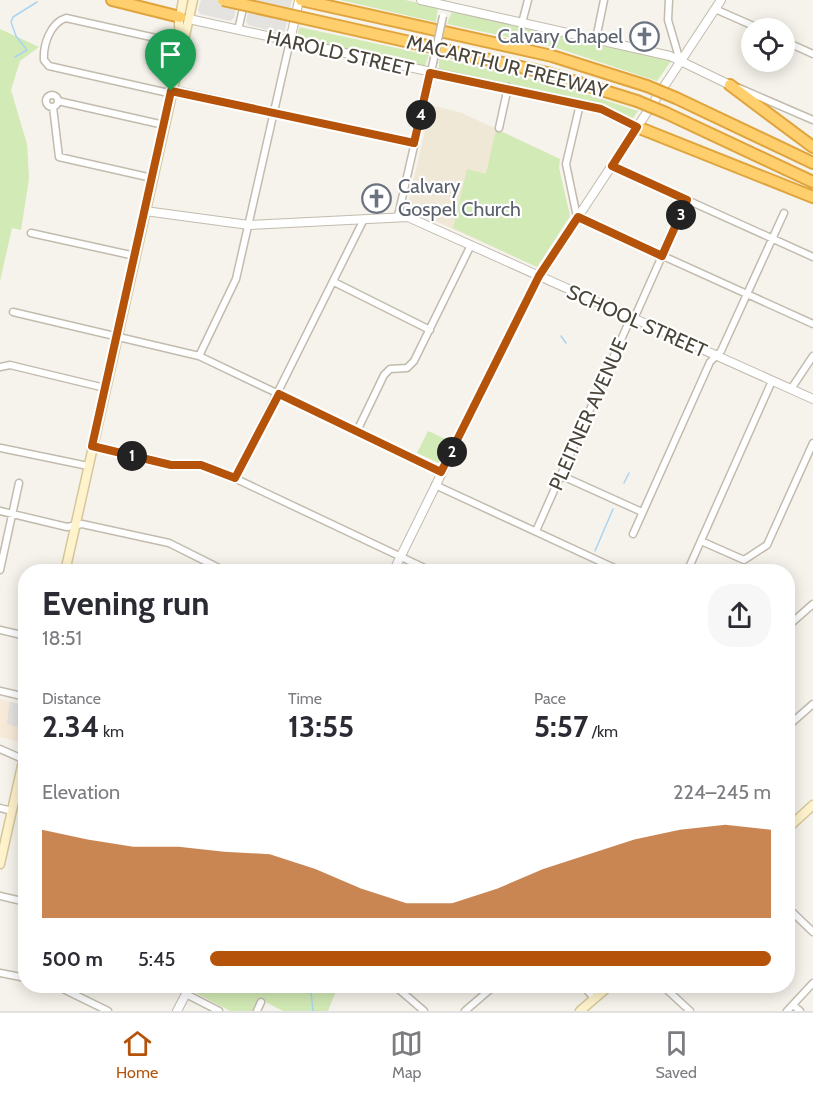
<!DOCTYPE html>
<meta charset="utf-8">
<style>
:root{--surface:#fff;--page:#f7f7f7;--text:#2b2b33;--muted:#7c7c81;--line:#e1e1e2;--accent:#b45309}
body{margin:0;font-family:Cabin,sans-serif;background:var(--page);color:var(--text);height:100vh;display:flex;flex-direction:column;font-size:22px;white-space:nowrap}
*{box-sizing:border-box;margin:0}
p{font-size:20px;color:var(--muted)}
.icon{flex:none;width:33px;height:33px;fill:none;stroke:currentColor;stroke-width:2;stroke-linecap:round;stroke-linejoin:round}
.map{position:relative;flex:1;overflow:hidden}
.sheet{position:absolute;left:18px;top:564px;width:777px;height:429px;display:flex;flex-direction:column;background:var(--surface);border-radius:24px;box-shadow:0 3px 15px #0003}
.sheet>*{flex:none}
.tools{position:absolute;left:741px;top:18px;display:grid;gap:12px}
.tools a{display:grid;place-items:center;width:54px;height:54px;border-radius:50%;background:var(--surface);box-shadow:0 3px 15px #0003;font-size:30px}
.pin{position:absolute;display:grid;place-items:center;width:51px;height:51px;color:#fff;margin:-62px -26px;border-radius:50% 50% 50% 0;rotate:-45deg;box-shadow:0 0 6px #0007}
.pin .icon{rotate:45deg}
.km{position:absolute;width:30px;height:30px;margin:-15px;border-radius:50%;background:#222;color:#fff;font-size:16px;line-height:30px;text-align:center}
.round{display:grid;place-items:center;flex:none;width:63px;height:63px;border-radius:24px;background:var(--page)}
.headline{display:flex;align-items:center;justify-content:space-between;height:102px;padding:0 24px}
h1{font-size:33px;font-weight:800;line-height:45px}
.metrics{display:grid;grid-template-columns:repeat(3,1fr);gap:9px;height:102px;padding:6px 24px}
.metrics div{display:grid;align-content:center}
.metrics b{font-size:30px;font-weight:800}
.metrics small{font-size:16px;font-weight:400}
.metrics p{font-size:16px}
.chart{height:168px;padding:12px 24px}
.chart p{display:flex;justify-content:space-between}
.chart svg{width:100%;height:108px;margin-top:6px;fill:var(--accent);opacity:.7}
ul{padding:0 24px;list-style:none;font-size:20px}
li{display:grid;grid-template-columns:96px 72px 1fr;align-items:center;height:45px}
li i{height:15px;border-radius:8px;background:var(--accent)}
.tabs{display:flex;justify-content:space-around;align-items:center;height:84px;border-top:2px solid var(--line);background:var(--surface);font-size:16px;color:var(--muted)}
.tabs a{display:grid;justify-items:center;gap:3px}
.tabs .on{color:var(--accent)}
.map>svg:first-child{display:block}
.commercial{fill:#f7ead8}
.education{fill:#efe8d6}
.green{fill:#d2eab5}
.parking{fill:#e5e3e0}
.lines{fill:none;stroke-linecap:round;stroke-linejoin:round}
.stream{stroke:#a9d4f2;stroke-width:1.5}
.minor-casing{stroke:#c2bbae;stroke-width:9}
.tertiary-casing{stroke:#c2bbae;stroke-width:10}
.secondary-casing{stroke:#d6c79b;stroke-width:11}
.motorway-casing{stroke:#e0a43c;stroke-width:14}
.minor{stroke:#fff;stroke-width:6}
.tertiary{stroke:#fff;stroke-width:8}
.secondary{stroke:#fff3cd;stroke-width:8}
.motorway{stroke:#ffcf6e;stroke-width:10}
.minor-bridge-casing{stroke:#c2bbae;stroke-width:9;stroke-linecap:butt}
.motorway-bridge-casing{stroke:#e0a43c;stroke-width:14;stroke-linecap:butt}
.minor-bridge{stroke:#fff;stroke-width:6}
.motorway-bridge{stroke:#ffcf6e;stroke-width:10}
.route-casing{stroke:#fff;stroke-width:12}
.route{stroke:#b45309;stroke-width:8}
.labels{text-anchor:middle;stroke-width:4.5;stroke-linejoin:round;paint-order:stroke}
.worship-label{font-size:20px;fill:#5b616d;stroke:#fff;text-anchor:end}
.street-label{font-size:20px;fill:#4b4439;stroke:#fff}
</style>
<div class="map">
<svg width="813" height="1011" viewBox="0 0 813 1011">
<rect width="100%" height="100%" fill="#f6f3ec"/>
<path class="commercial" d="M0,699L25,705L20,742L0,737Z"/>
<path class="education" d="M431,105L462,113L560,159L559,168L570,216L537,267L407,208Z"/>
<path class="green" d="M340,0H405L438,7L436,22Z
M452,11L663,58L671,61L657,81L554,47L447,24Z
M299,27L429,55L424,68L297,39Z
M0,29L39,47L20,61L11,90L27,144L28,160L29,179L21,230L12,228L0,281Z
M439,58L562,86L638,111L631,121L602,106L439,71Z
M496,129L560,159L559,168L570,216L537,267L453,228L467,169L486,174Z
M428,431L450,441L439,463L417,453Z
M197,986H338L328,1011H283L260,999L254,1011H230L194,992Z"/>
<path class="parking" d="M201,0H238L234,18L230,21L200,14L198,10Z
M251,0H292L285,30L282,33L248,25L246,21Z
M10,702L24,705L19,727L7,724Z"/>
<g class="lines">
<path class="stream" d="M15,57L27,50L16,36L11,22L13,17L37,2
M561,336L566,343
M624,483L629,473
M595,551L613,509
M590,572L591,571
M313,1011L311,992L314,986"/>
<defs>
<path id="minor" d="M669,0L668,20L680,61
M715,9L758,28
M522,23L528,0
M238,30L244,4
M596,39L604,0
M784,41L813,54
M178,43L66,18C50,23 43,45 44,60L49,66L164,92L179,91L414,143
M739,88L813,120
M46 101a6 6 0 1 1 12 0a6 6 0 1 1-12 0Z
M58,101L164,125
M580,104L566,164L577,217L813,324
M53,107L59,157L152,178
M499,128L508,87
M612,166L813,257
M398,216L433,63
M31,233L135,256
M334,282L430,330
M13,312L199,356L442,472
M199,356L236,279L290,41
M0,367L10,365L105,388
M791,389L813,356
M357,431L384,375L390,369L407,368L414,361L471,245
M92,446L171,465H201L213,468L433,572
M1,448L88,466
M560,475L642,512
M235,478L364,219
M435,485L623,572
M0,511L67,527L82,524L169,543L227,572
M536,531L628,324L637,312L687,200
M633,534L710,362L721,351L784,213
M701,541L744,560L767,545L813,443
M0,570L19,483
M687,572L772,381
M788,626L813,604
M0,630L26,636
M0,691L26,697
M788,726L813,704
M0,749L25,760
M0,808L12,811
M0,896L26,902
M788,908L813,932
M0,973L26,978
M57,986L108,1011
M395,986L424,1011
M583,986L594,998
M663,986L690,1011
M186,994L219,1011
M793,1005L800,1011
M257,1011L261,1002
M465,1011L494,986
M787,1011L813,983"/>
<path id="tertiary" d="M421,0L670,56L730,85
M189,19L601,109L637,127
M290,41L299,0
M145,211L249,225L408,217L813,399
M393,572L539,276L721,0
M177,1011L190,986"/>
<path id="secondary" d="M180,51L179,22L183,0
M65,572L193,0
M788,828L813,805
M0,864L26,748
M580,1011L609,986"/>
<path id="motorway" d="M112,0L180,17
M301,0L552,56L647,86
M312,20L547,73L637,101
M730,85L813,147
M676,98L813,163
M666,113L813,182
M637,127L813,197"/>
</defs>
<use href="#minor" class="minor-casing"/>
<use href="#tertiary" class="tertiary-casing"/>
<use href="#secondary" class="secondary-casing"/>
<use href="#motorway" class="motorway-casing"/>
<use href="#minor" class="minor"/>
<use href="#tertiary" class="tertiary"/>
<use href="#secondary" class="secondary"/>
<use href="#motorway" class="motorway"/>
<defs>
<path id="minor-bridge" d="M433,63L443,16"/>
<path id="motorway-bridge" d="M223,0L312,20
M647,86L676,98
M637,101L666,113"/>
</defs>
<use href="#minor-bridge" class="minor-bridge-casing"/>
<use href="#motorway-bridge" class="motorway-bridge-casing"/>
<use href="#minor-bridge" class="minor-bridge"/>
<use href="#motorway-bridge" class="motorway-bridge"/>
</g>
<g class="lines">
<defs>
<path id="route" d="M430,73L601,109L637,127L612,166L687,200L662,256L578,217L539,276L441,472L279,394L235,478L201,465H171L92,446L171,91L414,143Z"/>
</defs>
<use href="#route" class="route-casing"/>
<use href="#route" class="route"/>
</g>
<defs>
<symbol id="church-ring" viewBox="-11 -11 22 22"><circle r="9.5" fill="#fff" stroke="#6b7280" stroke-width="1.5"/><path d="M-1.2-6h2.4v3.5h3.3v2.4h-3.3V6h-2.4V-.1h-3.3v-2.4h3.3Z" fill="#6b7280"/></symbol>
</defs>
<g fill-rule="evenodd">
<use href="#church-ring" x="628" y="20" width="33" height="33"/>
<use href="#church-ring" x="360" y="182" width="33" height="33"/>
</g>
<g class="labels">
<g class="worship-label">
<text x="623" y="43">Calvary Chapel</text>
<text x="398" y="193" text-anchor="start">Calvary<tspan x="398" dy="23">Gospel Church</tspan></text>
</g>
<g class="street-label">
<text transform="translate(340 53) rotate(13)" y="7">HAROLD STREET</text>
<text transform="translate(507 66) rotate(14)" y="7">MACARTHUR FREEWAY</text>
<text transform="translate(637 321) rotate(24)" y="7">SCHOOL STREET</text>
<text transform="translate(588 414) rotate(-66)" y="7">PLEITNER AVENUE</text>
</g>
</g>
</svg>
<div class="tools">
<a><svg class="icon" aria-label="locate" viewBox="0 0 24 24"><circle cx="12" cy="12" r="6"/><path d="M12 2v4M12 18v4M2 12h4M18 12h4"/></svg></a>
</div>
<div class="pin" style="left:171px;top:91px;background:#1e9e55"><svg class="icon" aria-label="arrive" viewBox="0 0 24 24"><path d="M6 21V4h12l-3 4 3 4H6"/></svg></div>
<b class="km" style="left:132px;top:456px">1</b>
<b class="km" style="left:452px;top:452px">2</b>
<b class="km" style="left:681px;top:215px">3</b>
<b class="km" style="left:421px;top:115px">4</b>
<section class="sheet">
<div class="headline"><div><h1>Evening run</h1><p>18:51</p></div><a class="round"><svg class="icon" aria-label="share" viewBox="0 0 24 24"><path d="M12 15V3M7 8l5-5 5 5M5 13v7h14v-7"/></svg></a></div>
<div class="metrics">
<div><p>Distance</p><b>2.34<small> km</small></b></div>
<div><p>Time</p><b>13:55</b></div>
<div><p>Pace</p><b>5:57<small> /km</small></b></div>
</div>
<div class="chart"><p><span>Elevation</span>224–245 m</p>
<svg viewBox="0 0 160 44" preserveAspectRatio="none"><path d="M0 44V8L10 12L20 15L30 15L40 17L50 18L60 24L70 32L80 38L90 38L100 32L110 24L120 18L130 12L140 8L150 6L160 8V44z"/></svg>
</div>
<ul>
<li><b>500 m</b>5:45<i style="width:100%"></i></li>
</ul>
</section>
</div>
<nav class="tabs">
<a class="on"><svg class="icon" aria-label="home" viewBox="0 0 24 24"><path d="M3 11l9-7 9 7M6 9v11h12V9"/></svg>Home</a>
<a><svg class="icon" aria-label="map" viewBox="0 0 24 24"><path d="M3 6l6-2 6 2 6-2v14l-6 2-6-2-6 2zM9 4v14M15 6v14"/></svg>Map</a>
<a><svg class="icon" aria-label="saved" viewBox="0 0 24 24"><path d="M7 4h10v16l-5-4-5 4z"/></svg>Saved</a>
</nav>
